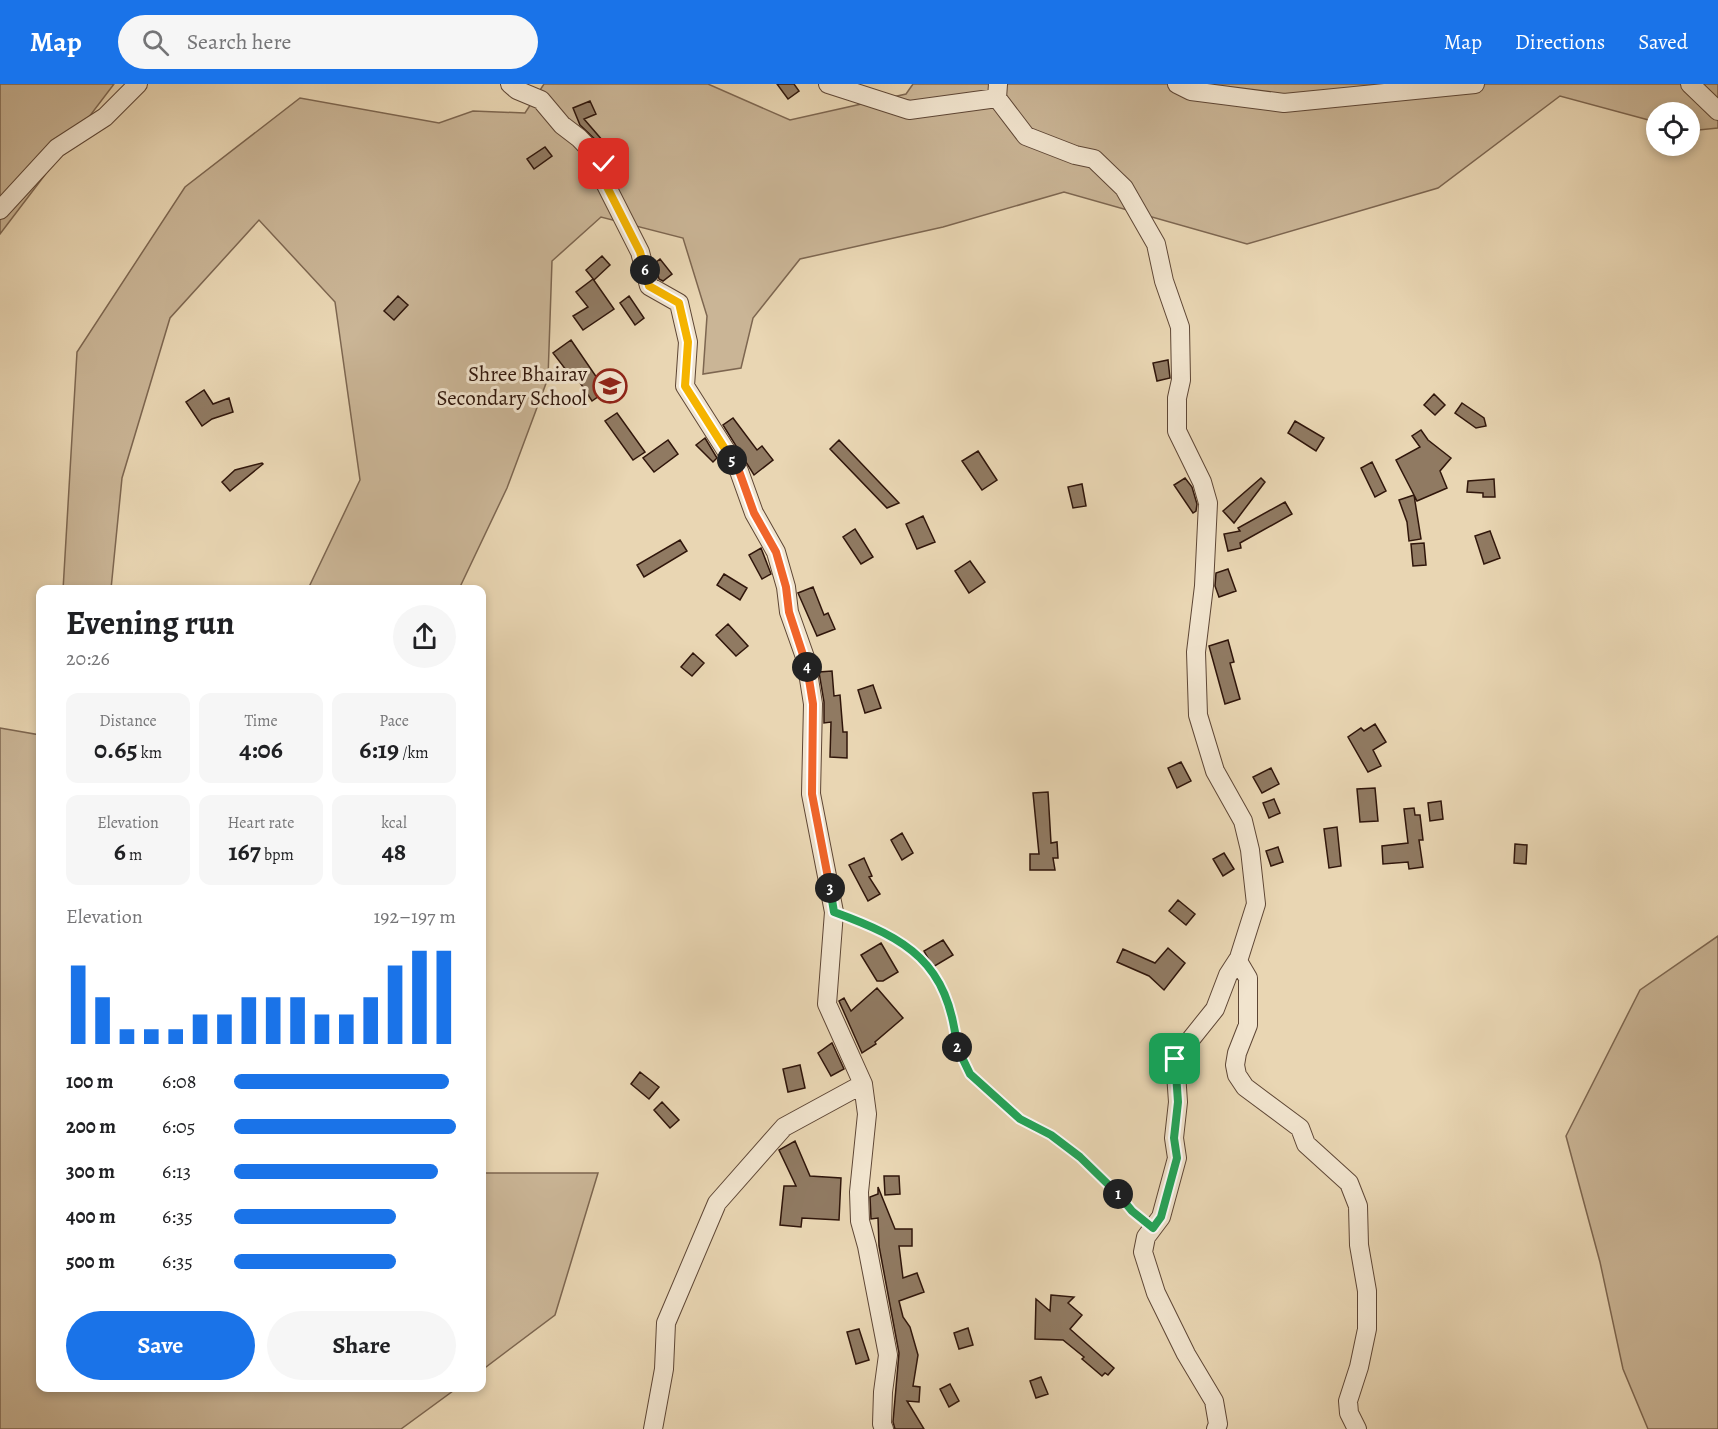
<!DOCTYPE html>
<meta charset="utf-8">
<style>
:root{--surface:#fff;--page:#f6f6f6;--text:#202124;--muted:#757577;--accent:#1a73e8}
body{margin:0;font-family:Alegreya,serif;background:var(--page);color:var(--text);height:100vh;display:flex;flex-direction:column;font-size:22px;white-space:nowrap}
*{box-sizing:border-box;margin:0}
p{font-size:20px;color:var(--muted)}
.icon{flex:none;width:33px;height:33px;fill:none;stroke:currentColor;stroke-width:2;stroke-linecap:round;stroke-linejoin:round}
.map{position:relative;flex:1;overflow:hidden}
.side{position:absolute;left:36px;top:501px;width:450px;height:807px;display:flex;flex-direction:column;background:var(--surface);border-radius:12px;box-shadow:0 3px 9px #0003}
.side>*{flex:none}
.fabs{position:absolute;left:1646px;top:18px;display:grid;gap:12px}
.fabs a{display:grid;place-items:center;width:54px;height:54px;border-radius:50%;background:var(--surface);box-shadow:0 3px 9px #0003;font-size:30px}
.pin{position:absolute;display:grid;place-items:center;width:51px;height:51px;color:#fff;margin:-26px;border-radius:12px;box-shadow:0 3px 9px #0006}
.km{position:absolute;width:30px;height:30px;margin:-15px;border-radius:50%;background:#222;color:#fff;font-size:16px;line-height:30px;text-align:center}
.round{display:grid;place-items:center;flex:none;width:63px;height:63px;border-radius:32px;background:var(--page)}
.head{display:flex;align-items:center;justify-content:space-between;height:102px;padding:0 30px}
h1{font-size:33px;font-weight:700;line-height:45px}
.stats{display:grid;grid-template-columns:repeat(3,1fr);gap:9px;height:102px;padding:6px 30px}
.stats div{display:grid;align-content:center;border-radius:12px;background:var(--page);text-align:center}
.stats b{font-size:26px;font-weight:700}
.stats small{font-size:16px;font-weight:400}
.stats p{font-size:16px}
.chart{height:168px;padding:12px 30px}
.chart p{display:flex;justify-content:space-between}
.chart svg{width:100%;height:108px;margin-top:6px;stroke:var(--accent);stroke-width:6}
.button{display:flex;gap:12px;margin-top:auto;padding:12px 30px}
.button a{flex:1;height:69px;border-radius:36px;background:var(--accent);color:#fff;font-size:24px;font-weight:700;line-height:69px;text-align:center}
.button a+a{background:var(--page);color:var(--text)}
ul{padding:0 30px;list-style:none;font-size:20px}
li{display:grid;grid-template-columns:96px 72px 1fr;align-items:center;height:45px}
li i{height:15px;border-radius:8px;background:var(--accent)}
header{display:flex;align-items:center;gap:36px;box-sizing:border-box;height:84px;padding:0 30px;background:var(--accent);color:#fff}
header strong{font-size:28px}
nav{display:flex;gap:33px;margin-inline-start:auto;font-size:21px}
.search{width:420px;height:54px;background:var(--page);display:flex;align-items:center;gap:15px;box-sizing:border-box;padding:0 21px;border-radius:33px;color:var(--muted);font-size:22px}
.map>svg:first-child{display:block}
.green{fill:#cab596;stroke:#7d6650;stroke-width:1.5}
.building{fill:#907a62;stroke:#30160b;stroke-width:1.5}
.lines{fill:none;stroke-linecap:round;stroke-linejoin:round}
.street-casing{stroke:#5e4635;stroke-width:20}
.path{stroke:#30160b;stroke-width:3;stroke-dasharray:4.5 3;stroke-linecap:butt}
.street{stroke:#f1e4ce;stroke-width:18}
.split-1-casing{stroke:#fff;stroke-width:12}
.split-2-casing{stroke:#fff;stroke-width:12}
.split-3-casing{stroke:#fff;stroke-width:12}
.split-4-casing{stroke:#fff;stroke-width:12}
.split-5-casing{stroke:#fff;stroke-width:12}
.split-6-casing{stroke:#fff;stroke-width:12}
.split-7-casing{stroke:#fff;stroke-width:12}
.split-1{stroke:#22a559;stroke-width:8}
.split-2{stroke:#22a559;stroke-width:8}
.split-3{stroke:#22a559;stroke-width:8}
.split-4{stroke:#f0652b;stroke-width:8}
.split-5{stroke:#f0652b;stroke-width:8}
.split-6{stroke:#f5b400;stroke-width:8}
.split-7{stroke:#f5b400;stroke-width:8}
.labels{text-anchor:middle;stroke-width:6;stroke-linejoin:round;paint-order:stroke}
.poi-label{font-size:21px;fill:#30160b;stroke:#f1e4ce;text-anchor:end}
</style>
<header>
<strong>Map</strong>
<div class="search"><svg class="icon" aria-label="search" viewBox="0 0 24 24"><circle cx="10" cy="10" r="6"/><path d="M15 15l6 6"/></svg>Search here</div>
<nav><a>Map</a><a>Directions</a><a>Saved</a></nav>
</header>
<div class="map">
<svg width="1718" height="1345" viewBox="0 0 1718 1345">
<rect width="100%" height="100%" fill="#e9d6b3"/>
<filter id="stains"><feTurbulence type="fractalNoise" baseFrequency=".00333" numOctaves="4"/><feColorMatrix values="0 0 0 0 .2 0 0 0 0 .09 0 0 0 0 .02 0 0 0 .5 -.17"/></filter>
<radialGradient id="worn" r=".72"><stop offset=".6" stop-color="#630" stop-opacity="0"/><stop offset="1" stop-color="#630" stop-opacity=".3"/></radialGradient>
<path class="green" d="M0,0H114L0,150Z
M544,0H708L790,36L906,10L913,0H1718V44L1689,47V28H1656V38L1560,12L1438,104L1247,160L1064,108L943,143L800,175L753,234L741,284L703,290L707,232L683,154L601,133L552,177L548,294L507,404L459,505H308L360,396L335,218L259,136L170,234L122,394L111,505L63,506L77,268L185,103L300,14L439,39L473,27L525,29Z
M0,644L40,651V1304H457L401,1345H0Z
M1718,852V1345H1648L1623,1285L1600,1178L1566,1052L1640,906Z
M482,1089H598L555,1231L482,1286Z"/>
<path class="building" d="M777,0H794L799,7L788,15Z
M590,17L596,30L584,35L603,57L600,60L580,41L573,24Z
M545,63L552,72L534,85L527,75Z
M602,172L610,181L594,196L586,186Z
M660,175L672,190L663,197L659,195L655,179Z
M593,195L614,225L583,246L573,232L588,223L576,208Z
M398,212L408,221L394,236L384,227Z
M629,212L644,234L635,241L620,219Z
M571,256L606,307L592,317L579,297L576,299L553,269Z
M1168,276L1170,294L1157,297L1153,279Z
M204,306L213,320L229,314L233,328L212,335L202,342L186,318Z
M1434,310L1445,321L1435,331L1424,321Z
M1462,319L1484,334L1486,342L1476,344L1455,329Z
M617,329L645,368L633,376L605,337Z
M733,334L757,366L762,362L773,376L754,391L723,341Z
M1295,337L1324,354L1316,367L1288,349Z
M1421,346L1428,356L1451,374L1440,387L1447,404L1417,417L1414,411L1421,455L1409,457L1407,438L1399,416L1414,411L1396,376L1420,363L1412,352Z
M705,354L717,374L713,378L696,361Z
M668,356L678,370L654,388L643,374Z
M839,356L899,419L887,424L830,365Z
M978,367L997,396L982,406L962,377Z
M1372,378L1386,407L1375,413L1361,384Z
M262,379L263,380L230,407L222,398L235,386Z
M1185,394L1192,403L1197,420L1196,427L1193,429L1174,401Z
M1261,394L1265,398L1234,439L1223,427Z
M1494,395L1495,413H1483V409L1467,408L1468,397Z
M1082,400L1086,422L1073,424L1068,403Z
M1285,418L1292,430L1240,459L1241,464L1228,467L1224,450L1240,447L1238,444Z
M923,432L935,458L917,465L906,440Z
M855,445L873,473L861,480L843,453Z
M1490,447L1500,474L1484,480L1475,452Z
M680,456L687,467L644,493L637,481Z
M1424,459L1426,481L1413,482L1411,460Z
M761,464L771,490L762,495L749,471Z
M970,477L985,498L969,509L955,487Z
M1228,485L1236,507L1219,513L1215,502L1216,489Z
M724,490L747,504L740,516L717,501Z
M813,503L824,531L828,529L835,545L817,552L798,509Z
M728,540L748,562L736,572L716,551Z
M1228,556L1234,578L1230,579L1240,615L1225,620L1209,562Z
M693,569L704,579L692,592L681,583Z
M832,587L834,612L840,611L843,648H847V674L830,673L831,638L824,639V618L819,588Z
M873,601L881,624L865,629L858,606Z
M1375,640L1386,658L1373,666L1381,682L1368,688L1348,653L1361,644L1364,647Z
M1181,678L1191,697L1177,704L1168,684Z
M1271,684L1279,700L1262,709L1253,693Z
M1375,704L1378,737L1360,738L1357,705Z
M1048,708L1051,759L1057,758L1058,774H1053L1055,786H1030V770H1039L1033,709Z
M1274,715L1280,729L1269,734L1263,719Z
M1441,717L1443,735L1430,737L1428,719Z
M1414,724L1415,731H1420L1423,756H1419L1423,783L1409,785L1408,778L1383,780L1382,762L1408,759L1404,725Z
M1337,743L1341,782L1329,784L1324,745Z
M902,749L913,769L902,776L891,756Z
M1515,760L1527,761L1526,780L1514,779Z
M1278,763L1283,778L1271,782L1266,767Z
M1224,769L1234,785L1223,792L1213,775Z
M864,774L872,792L869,793L880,810L868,817L849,781Z
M1178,816L1195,830L1186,841L1169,827Z
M943,856L953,871L933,883L924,867Z
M881,859L898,888L883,897H877L861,871Z
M1168,864L1185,879L1164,906L1149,892L1117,878L1123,865L1155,879Z
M877,904L903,934L875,958L876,960L862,969L839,917L844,914L851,927Z
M832,959L844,985L831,992L818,969Z
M800,981L805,1004L788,1008L783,985Z
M640,988L659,1003L649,1015L631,1000Z
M662,1018L679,1036L670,1044L654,1026Z
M795,1057L810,1092L841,1094L839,1136L802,1134L801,1143L780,1141L784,1102H796L779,1066Z
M884,1092H899L900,1110L885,1111Z
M878,1103L895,1145H912V1162H899L903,1194L917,1189L924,1208L899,1217L903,1233L910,1243L918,1271L913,1302L920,1303L919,1318L907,1317L924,1345H895L893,1338L899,1269L879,1162L878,1134L871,1135L870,1113L878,1110Z
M1051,1211L1074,1213L1068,1219L1082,1231L1070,1245L1114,1284L1108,1291L1105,1289L1102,1292L1082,1275L1084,1273L1063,1256L1035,1255L1036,1215L1050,1227Z
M968,1244L973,1261L959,1265L954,1249Z
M859,1245L869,1276L856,1280L847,1248Z
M1041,1293L1048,1310L1036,1314L1030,1297Z
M950,1300L959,1317L949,1323L940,1305Z"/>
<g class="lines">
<defs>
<path id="street" d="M510,0L517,6L541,16L562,41L579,54L604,80L603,95L640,168L649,202L679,219L688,258L685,302L739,387L754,429L776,468L786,503L789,528L806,576L813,620L811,710L834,828L827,920L863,1000L867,1030L859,1108L860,1137L867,1162L888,1271L883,1308L882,1340L884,1345
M828,0L909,26L997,14
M998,0L997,14L1026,52L1075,71L1094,75L1124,104L1156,160L1164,197L1180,243L1181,296L1177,314V347L1202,398L1208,419L1204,502L1196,568L1198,631L1215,687L1243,737L1250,766L1256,820L1238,877L1248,894V941L1237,969L1235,981L1237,991L1245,1003L1300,1044L1306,1060L1349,1099L1358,1122L1359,1161L1367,1207V1245L1359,1283L1348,1317L1349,1329L1357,1345
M1177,0L1191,7L1284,19L1475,0
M1690,0L1718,27
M0,126L57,64L105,33L138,0
M653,1345L664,1285L666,1239L717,1119L784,1043L863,1000
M1216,1345L1218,1340L1214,1317L1186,1270L1156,1209L1143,1168L1146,1153L1161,1133L1177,1074L1174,1054L1178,1018L1175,975L1215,925L1228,891L1239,874"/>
</defs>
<use href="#street" class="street-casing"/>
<path class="path" d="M849,834L878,844L911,864L943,903L954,936L957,965L971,990L1020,1035L1051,1051L1080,1073L1141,1135"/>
<use href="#street" class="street"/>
</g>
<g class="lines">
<defs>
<path id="split-1" d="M1118,1110L1132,1127L1153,1144L1161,1133L1177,1074L1174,1054L1178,1018L1175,975"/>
<path id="split-2" d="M957,963L970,990L1020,1035L1051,1051L1080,1073L1118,1110"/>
<path id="split-3" d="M830,804L834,828C908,855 948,878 957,963"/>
<path id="split-4" d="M807,583L813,620L812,710L830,804"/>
<path id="split-5" d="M732,376L739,387L754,429L776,468L786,503L789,528L807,583"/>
<path id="split-6" d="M645,186L649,202L679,219L688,258L685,302L732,376"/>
<path id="split-7" d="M604,80L603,95L640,168L645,186"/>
</defs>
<use href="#split-1" class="split-1-casing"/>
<use href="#split-2" class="split-2-casing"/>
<use href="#split-3" class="split-3-casing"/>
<use href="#split-4" class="split-4-casing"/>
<use href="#split-5" class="split-5-casing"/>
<use href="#split-6" class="split-6-casing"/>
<use href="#split-7" class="split-7-casing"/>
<use href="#split-1" class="split-1"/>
<use href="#split-2" class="split-2"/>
<use href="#split-3" class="split-3"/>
<use href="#split-4" class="split-4"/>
<use href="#split-5" class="split-5"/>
<use href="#split-6" class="split-6"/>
<use href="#split-7" class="split-7"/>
</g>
<defs>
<symbol id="school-ring" viewBox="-11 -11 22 22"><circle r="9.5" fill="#f1e4ce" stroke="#8f2418" stroke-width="1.5"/><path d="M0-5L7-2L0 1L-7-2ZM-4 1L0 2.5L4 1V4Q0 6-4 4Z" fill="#8f2418"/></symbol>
</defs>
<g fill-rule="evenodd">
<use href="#school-ring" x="591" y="283" width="38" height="38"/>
</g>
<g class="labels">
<g class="poi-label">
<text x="587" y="297">Shree Bhairav<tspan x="587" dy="24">Secondary School</tspan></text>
</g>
</g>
<rect width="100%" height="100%" filter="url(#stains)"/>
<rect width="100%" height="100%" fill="url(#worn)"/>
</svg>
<div class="fabs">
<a><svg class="icon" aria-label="locate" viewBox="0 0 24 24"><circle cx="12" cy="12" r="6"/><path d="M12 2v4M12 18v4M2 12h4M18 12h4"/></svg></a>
</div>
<div class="pin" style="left:1175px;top:975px;background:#1e9e55"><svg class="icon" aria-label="arrive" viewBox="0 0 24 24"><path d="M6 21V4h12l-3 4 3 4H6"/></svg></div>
<div class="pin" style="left:604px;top:80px;background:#d93025"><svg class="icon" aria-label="check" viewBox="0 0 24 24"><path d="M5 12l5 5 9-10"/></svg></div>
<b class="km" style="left:1118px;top:1110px">1</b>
<b class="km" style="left:957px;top:963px">2</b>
<b class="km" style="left:830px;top:804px">3</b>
<b class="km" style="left:807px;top:583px">4</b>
<b class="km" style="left:732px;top:376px">5</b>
<b class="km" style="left:645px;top:186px">6</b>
<section class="side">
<div class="head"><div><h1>Evening run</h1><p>20:26</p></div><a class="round"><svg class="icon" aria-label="share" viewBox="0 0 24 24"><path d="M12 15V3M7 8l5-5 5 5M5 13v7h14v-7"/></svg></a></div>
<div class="stats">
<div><p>Distance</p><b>0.65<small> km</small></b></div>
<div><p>Time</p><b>4:06</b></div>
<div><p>Pace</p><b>6:19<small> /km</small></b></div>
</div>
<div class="stats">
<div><p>Elevation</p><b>6<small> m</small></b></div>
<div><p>Heart rate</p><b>167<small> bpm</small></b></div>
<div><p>kcal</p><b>48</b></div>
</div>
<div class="chart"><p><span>Elevation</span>192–197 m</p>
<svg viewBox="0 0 160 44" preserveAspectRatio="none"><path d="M5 44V12M15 44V25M25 44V38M35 44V38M45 44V38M55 44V32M65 44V32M75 44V25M85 44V25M95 44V25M105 44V32M115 44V32M125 44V25M135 44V12M145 44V6M155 44V6"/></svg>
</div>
<ul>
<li><b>100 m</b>6:08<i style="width:97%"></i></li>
<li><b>200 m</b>6:05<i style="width:100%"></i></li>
<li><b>300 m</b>6:13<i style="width:92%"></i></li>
<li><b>400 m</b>6:35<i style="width:73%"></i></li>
<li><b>500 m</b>6:35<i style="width:73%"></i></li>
</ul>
<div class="button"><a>Save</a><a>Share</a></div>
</section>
</div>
